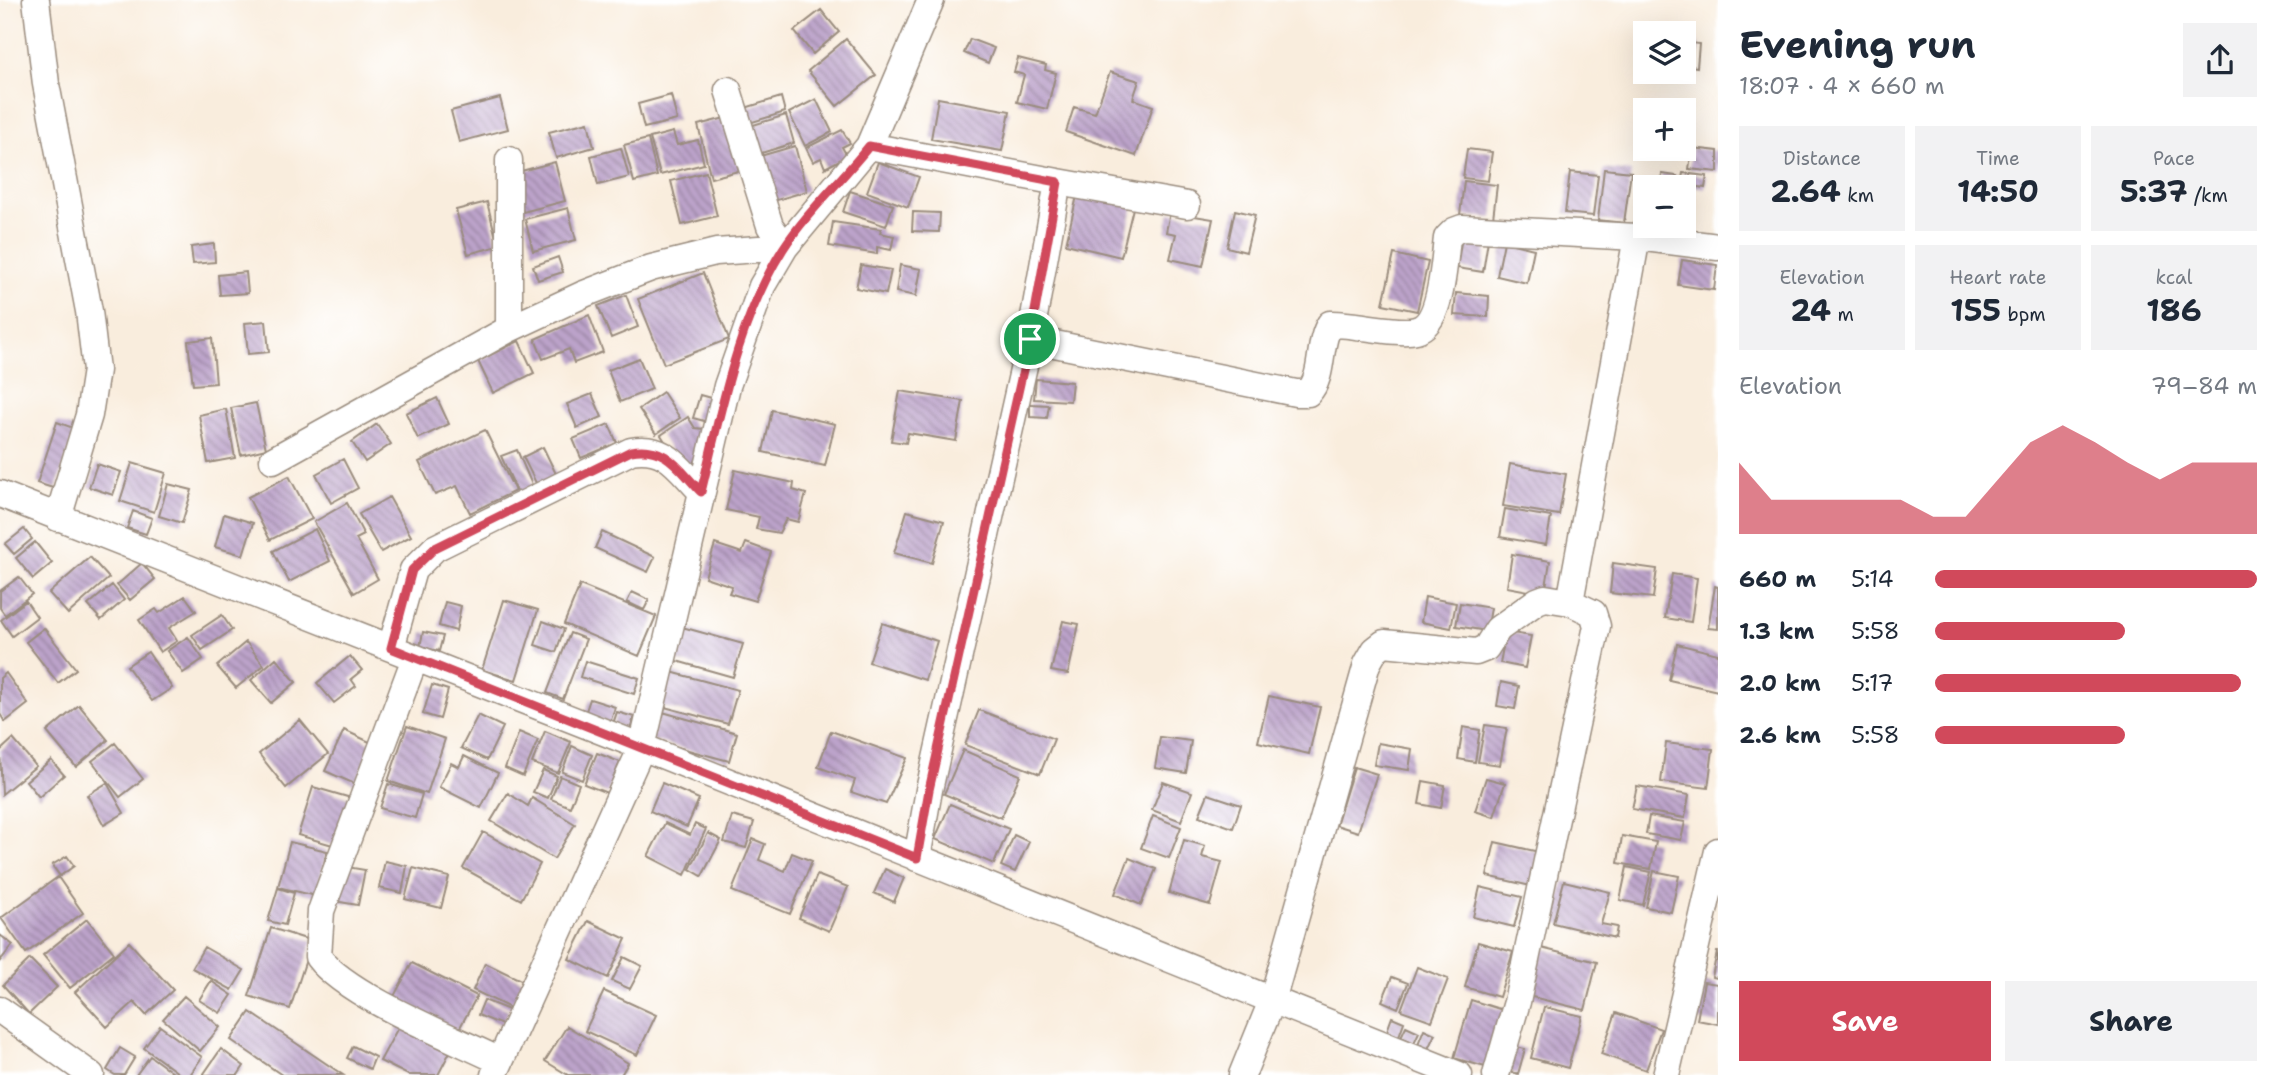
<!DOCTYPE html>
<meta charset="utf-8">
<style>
:root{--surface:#fff;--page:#f2f2f3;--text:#1f2937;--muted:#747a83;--accent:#d1495b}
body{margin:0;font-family:"Shantell Sans",sans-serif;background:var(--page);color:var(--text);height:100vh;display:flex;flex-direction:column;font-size:26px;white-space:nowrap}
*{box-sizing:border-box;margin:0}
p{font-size:23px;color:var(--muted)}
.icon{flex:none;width:38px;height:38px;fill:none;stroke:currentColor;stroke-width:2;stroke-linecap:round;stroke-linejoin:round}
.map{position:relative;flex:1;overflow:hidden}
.details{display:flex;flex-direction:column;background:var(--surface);width:560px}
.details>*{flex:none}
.tools{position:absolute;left:1633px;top:21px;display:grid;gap:14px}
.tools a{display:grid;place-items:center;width:63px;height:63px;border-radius:0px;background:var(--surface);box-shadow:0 7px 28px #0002;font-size:35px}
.pin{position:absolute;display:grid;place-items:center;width:60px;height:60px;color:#fff;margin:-30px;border:4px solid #fff;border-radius:50%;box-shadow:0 2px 7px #0007}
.round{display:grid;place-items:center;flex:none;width:74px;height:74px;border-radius:0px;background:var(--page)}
.summary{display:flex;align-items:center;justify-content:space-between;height:119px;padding:0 21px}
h1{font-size:38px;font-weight:700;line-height:52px}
.figures{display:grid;grid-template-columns:repeat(3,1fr);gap:10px;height:119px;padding:7px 21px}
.figures div{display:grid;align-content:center;border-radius:0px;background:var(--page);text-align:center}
.figures b{font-size:30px;font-weight:700}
.figures small{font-size:19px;font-weight:400}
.figures p{font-size:19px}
.chart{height:196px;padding:14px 21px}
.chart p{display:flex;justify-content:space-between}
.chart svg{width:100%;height:126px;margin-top:7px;fill:var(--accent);opacity:.7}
.button{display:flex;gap:14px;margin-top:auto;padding:14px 21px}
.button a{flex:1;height:80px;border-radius:0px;background:var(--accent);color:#fff;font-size:28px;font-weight:700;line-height:80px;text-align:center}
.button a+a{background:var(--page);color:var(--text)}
ul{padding:0 21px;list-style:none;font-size:23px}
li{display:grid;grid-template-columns:112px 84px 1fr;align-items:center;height:52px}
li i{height:18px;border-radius:9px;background:var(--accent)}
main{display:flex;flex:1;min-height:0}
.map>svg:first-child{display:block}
.building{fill:url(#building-back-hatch)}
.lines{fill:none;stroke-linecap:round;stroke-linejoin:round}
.minor-casing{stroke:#9a8c7e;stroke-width:29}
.minor{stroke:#fff;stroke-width:26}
.route-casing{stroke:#fff;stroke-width:14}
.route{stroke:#d1495b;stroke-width:9}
</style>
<main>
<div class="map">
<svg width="1718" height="1075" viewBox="0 0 1718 1075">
<defs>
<pattern id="building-back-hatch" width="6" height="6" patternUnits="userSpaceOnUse" patternTransform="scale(1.75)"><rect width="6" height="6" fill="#bca3ca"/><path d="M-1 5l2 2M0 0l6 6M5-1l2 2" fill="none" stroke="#9a85a3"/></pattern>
</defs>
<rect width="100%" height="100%" fill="#fff"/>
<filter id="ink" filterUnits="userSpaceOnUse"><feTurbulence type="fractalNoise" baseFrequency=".0143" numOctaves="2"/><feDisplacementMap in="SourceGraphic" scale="14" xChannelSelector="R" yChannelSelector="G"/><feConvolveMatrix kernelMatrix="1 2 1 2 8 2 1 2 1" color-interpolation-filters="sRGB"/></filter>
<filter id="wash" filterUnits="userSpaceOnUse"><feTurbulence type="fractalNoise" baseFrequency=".00686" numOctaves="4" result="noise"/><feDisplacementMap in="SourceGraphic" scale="28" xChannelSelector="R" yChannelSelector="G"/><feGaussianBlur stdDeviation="1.57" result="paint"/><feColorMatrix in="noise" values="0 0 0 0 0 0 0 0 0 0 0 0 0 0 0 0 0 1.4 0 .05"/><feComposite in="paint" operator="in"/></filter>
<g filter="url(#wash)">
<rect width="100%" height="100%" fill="#f9eddd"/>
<g id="blocks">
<path class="building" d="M821,10L839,32L813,54L794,31Z
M846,39L876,75L837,106L808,71Z
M970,39L994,48L988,63L964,53Z
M1684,42L1699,44L1697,67L1684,65Z
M1018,58L1046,65L1045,70L1056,73L1047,109L1017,102L1024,75L1014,72Z
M1110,72L1139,81L1133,99L1153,106L1136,156L1066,132L1074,107L1095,113Z
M671,95L677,120L644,128L638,104Z
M781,97L785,112L749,123L745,108Z
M500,98L508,129L459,142L451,111Z
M938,98L1010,111L1002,151L931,139Z
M816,99L832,132L805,146L789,113Z
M786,115L794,143L758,154L750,126Z
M733,116L746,169L711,178L698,125Z
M588,122L594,147L556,158L549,132Z
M842,130L850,143L842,147L847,156L825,168L821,158L813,162L806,148Z
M673,132L677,145L698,140L704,164L660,175L650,138Z
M648,139L657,176L634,182L624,145Z
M795,146L807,191L770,202L757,157Z
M621,148L629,177L598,185L591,156Z
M1692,148L1718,151V172L1689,169Z
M1467,149L1492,152L1488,181L1463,178Z
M555,162L565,201L523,212L514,173Z
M878,162L919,177L908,207L867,192Z
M1604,169L1631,172L1624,223L1598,220Z
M706,172L717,216L682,225L671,181Z
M1570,172L1598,175L1593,216L1565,213Z
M1683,173L1707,176L1705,188L1681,184Z
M1662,174L1677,176L1675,186L1661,185Z
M1464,181L1497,185L1493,218L1460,215Z
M1079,187L1135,200L1121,257L1066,244Z
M850,191L893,205L886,226L843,212Z
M487,202L498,246L468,254L456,210Z
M568,208L576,240L533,251L525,219Z
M1235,210L1255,215L1246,252L1227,247Z
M913,212L940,213L939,232L912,231Z
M1170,212L1213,219L1203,266L1170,259L1176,234L1166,232Z
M833,222L881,229L880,233L894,236L891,250L877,247V254L829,246Z
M1462,236L1488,240L1483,272L1457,268Z
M1504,242L1534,249L1527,283L1497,276Z
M214,244L215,262L193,264L191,247Z
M1394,254L1428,262L1417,311L1383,304Z
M558,257L563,272L538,280L533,266Z
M1682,260L1717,265L1714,290L1678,285Z
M861,265L891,270L886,294L856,288Z
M900,265L921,269L916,296L896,292Z
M246,272L248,293L220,295L218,275Z
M703,273L729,339L664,364L638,299Z
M1456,293L1489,296L1488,317L1454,315Z
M626,295L638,327L611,338L598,306Z
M589,315L603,352L574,363L569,349L543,359L535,339Z
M266,321L269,352L248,354L245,323Z
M212,338L216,383L193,385L188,341Z
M519,341L534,373L493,393L478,361Z
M639,358L652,389L620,402L608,370Z
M1036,379L1072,382L1070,401L1034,399Z
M900,391L963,401L956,441L908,433L906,443L891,441Z
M663,392L680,418L656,434L639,409Z
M592,394L602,417L577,428L567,404Z
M700,395L714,399L708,422L693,418Z
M437,398L449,424L418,439L406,413Z
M256,403L266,449L241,455L231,408Z
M1030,404L1049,405L1047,418L1030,417Z
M226,409L235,458L208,463L199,415Z
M772,410L835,424L825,466L763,452Z
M688,417L695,428L704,429L703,441L693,467L676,459L661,435Z
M57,422L76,429L56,489L37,483Z
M377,424L391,444L365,462L352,442Z
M609,424L617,443L581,458L573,439Z
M485,430L515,491L470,513L457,486L435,495L419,462Z
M543,447L558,478L538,487L523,457Z
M517,450L533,487L518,494L501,456Z
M343,459L358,488L331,503L316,474Z
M132,463L166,473L154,512L120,501Z
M97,464L121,472L113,495L89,487Z
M1510,464L1566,474L1559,515L1503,506Z
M735,470L794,483L793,490L806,494L798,522L786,519L779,533L756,529L759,517L726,510Z
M289,476L312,519L270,540L248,497Z
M168,484L192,490L182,523L159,516Z
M389,497L411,536L381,552L359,514Z
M347,503L364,535L356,539L378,579L354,593L314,522Z
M1505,509L1551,517L1546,545L1500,537Z
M133,511L152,518L146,534L127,528Z
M907,511L944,521L932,563L894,553Z
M224,514L253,523L243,555L215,547Z
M24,529L32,539L14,554L5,544Z
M315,529L330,561L289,582L273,551Z
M602,532L655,557L648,572L595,548Z
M35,542L52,563L33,579L16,558Z
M746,543L771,552L755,601L729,593L732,586L705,577L715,544L742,553Z
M1512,554L1550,561L1545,594L1507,587Z
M90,557L109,578L68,614L49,593Z
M142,563L155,579L130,600L117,585Z
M1613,563L1657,569L1653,598L1610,593Z
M1672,574L1697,578L1691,622L1665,618Z
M19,577L32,594L5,615L0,608V591Z
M112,585L124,600L101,620L88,605Z
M580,585L656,616L639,656L564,624Z
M1715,586L1718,587V629L1708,628Z
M632,592L649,600L644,610L627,602Z
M185,596L196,611L169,628L177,641L160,652L139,620L156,609L159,613Z
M1425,597L1456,603L1451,628L1421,622Z
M504,600L538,610L516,680L482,670Z
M26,601L37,617L12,636L1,620Z
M445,602L461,606L456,631L439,626Z
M1460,603L1491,608L1487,631L1456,626Z
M222,615L232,630L202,650L192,635Z
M543,621L564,629L556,652L535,645Z
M1063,621L1079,624L1068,674L1051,671Z
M882,623L937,641L925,680L869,662Z
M682,627L743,644L733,677L673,660Z
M44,628L76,669L58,683L26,642Z
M423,632L443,636L439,651L420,647Z
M1506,632L1531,636L1525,668L1500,663Z
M570,633L586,639L563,699L547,693Z
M188,637L203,659L183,673L167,651Z
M246,642L264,665L236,688L217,666Z
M1677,644L1718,654V691L1669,680Z
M148,652L172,688L152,701L127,666Z
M350,656L362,670L351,679L356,686L334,703L317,683Z
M276,658L296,682L271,703L251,680Z
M585,661L639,678L634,694L580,677Z
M667,671L738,690L728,724L657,705Z
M6,673L28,704L5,722L0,714V678Z
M1501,682L1519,686L1515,709L1497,706Z
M432,685L448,690L440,719L423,714Z
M1269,696L1320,707L1309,754L1258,742Z
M590,699L615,707L610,723L585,714Z
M79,705L108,740L76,767L47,732Z
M979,710L1054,739L1040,774L965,745Z
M659,711L737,733L729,761L651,740Z
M617,712L634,717L630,730L613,724Z
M478,715L503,727L487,760L461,748Z
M300,720L328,754L286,788L259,754Z
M1485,725L1507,728L1500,765L1478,762Z
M407,726L445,739L427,794L388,781Z
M1463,727L1480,730L1475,762L1458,759Z
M344,730L374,744L355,784L325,771Z
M545,731L571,742L558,773L532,763Z
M831,731L907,758L886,804L851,792L855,780L818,767Z
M519,732L538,740L523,776L505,768Z
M1160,737L1191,741L1186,773L1155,768Z
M13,739L36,766L2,794L0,751Z
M115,743L143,779L120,797L92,761Z
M1378,743L1412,749L1409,770L1374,765Z
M1666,743L1713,749L1708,788L1661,782Z
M572,746L592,755L582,780L562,772Z
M963,750L1020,775L1001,818L944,794Z
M597,753L620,762L607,793L584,784Z
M464,756L498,773L481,808L439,787L451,763L459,767Z
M51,760L64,775L39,797L26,781Z
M1354,767L1377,774L1358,832L1336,825Z
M543,770L557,776L548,798L533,792Z
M560,776L579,784L570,807L551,799Z
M1486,778L1505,783L1494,817L1475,811Z
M1423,781L1445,785L1441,808L1419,804Z
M1163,782L1192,792L1181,821L1152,810Z
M107,783L124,813L104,825L87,795Z
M662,783L699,799L687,827L650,811Z
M388,784L422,794L415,818L380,808Z
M1637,786L1689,795L1685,818L1632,809Z
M313,787L351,798L336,846L298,835Z
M508,793L528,806L532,798L575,824L554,859L491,821Z
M1208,794L1241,805L1233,828L1199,816Z
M950,804L1009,829L994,864L935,839Z
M732,816L754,822L746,848L724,842Z
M1153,816L1181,827L1169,858L1141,848Z
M1649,816L1685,822L1681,840L1646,834Z
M665,823L690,835L695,824L706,829L685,875L648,856Z
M483,832L540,864L521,900L463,868Z
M708,833L721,840L702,876L690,869Z
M1014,835L1029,842L1015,872L1001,866Z
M1622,836L1656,842L1651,869L1618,863Z
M753,839L765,844L759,860L785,871L792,853L812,861L790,914L732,891Z
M1184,840L1205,846L1202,857L1222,862L1210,905L1169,893Z
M290,842L327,851L316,896L278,887Z
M1495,842L1539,852L1531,886L1487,876Z
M67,856L74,866L60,876L52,865Z
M1129,858L1156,869L1141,905L1115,894Z
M385,861L407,866L402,893L379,888Z
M341,866L365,870L358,905L334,901Z
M1627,867L1651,872L1643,905L1620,900Z
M413,868L449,877L441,908L405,899Z
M885,869L904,878L894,902L874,893Z
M1654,871L1679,876L1671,912L1646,907Z
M817,875L848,887L829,931L799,918Z
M58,877L83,913L26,953L1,918Z
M1564,881L1610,892L1601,924L1617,927L1615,938L1553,923Z
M1480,887L1522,897L1514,927L1473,917Z
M278,888L294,893L285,925L268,921Z
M87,919L114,953L70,988L43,955Z
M588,921L626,939L608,978L569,959Z
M271,928L312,941L290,1009L249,996Z
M0,935L13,945L0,961Z
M129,942L173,990L146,1015L134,1002L107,1027L75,992Z
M1478,942L1513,952L1499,997L1465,987Z
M204,947L244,970L232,990L192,968Z
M1537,947L1597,962L1585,1010L1524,995Z
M1717,952H1718V978L1712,977Z
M624,957L642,966L630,989L612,981Z
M30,959L57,987L29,1014L3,985Z
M412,963L477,996L458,1031L393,998Z
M485,963L523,981L510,1008L473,990Z
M1417,967L1448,979L1432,1021L1401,1010Z
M1392,977L1408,983L1398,1008L1382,1001Z
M211,981L232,995L220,1013L199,1000Z
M1704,982L1718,984V1024L1697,1020Z
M604,991L656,1015L637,1055L585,1031Z
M184,996L220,1027L200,1051L163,1019Z
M484,1000L509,1010L502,1025L478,1015Z
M1471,1000L1509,1012L1492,1069L1454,1058Z
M1544,1007L1582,1016L1568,1068L1531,1058Z
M250,1012L343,1075H282L231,1040Z
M1616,1013L1661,1029L1646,1070L1601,1054Z
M1392,1017L1404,1022L1399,1036L1387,1031Z
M402,1020L453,1046L438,1075H408L380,1061Z
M160,1026L202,1057L190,1075H181L144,1048Z
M567,1026L628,1063L621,1075H568L545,1061Z
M1406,1026L1419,1032L1414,1043L1401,1037Z
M1424,1029L1435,1034L1428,1049L1418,1044Z
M353,1046L375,1057L370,1069L347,1058Z
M1512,1046L1525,1049L1518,1074L1506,1070Z
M120,1048L135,1057L124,1075H115L107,1070Z
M221,1049L244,1066L238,1075H203Z
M150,1056L176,1075H136Z"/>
</g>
</g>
<g filter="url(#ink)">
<use href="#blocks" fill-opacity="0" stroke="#9a8c7e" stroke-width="2"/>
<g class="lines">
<defs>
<path id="minor" d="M36,0L46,84L89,311L96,370L89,415L58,518
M869,146L1058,182L1030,339L929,790L917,858
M1058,182L1187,205
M509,329V160
M1030,339L1296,393H1308C1325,375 1317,345 1330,324C1353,323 1398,335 1416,330C1442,324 1444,261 1447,238L1454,231L1462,228L1637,237L1718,247
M273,460L509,329L584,294L651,268L716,252L785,247L770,226L728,90
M0,494L642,747L1459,1075
M1570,602L1637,237
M391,648L413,570L435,548L631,451C667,445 678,468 701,491
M415,658L321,911L318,957C347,996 453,1038 500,1061
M0,1010L91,1075
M494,1075L642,747L727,386L762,286L785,247L869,146L931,0
M1242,1075L1272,1001L1367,664L1375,650L1384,643L1476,652L1486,648L1498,629L1537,601L1545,598L1570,602L1593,613L1597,626L1517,1002L1496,1075
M1666,1075L1718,851"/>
</defs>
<use href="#minor" class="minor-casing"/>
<use href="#minor" class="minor"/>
</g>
</g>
<g class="lines" filter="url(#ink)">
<defs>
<path id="route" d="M869,146L1058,182L1030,339L929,790L917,858L391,648L412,570L435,548L631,451C667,445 678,468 701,492C721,411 738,320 783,249C807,212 842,180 869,146Z"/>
</defs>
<use href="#route" class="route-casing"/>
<use href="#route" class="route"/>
</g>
</svg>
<div class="tools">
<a><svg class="icon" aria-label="layers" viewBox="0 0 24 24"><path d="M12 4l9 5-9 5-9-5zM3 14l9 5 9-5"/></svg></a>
<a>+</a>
<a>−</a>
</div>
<div class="pin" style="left:1030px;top:339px;background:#1e9e55"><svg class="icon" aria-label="arrive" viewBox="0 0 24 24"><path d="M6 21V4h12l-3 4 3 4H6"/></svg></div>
</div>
<section class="details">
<div class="summary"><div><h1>Evening run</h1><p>18:07 · 4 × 660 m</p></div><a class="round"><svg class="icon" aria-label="share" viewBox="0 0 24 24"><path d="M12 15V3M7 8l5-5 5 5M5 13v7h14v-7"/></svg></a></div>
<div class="figures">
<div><p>Distance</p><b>2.64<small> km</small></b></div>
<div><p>Time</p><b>14:50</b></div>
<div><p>Pace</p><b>5:37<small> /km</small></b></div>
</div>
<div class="figures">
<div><p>Elevation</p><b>24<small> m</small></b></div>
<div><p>Heart rate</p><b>155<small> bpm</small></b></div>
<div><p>kcal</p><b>186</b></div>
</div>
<div class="chart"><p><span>Elevation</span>79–84 m</p>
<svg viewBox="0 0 160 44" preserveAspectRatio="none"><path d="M0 44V19L10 32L20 32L30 32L40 32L50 32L60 38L70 38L80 25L90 12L100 6L110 12L120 19L130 25L140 19L150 19L160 19V44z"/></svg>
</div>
<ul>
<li><b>660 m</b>5:14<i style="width:100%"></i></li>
<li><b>1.3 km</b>5:58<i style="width:59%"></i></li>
<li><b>2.0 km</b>5:17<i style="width:95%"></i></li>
<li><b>2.6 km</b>5:58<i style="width:59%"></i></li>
</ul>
<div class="button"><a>Save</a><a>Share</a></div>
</section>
</main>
